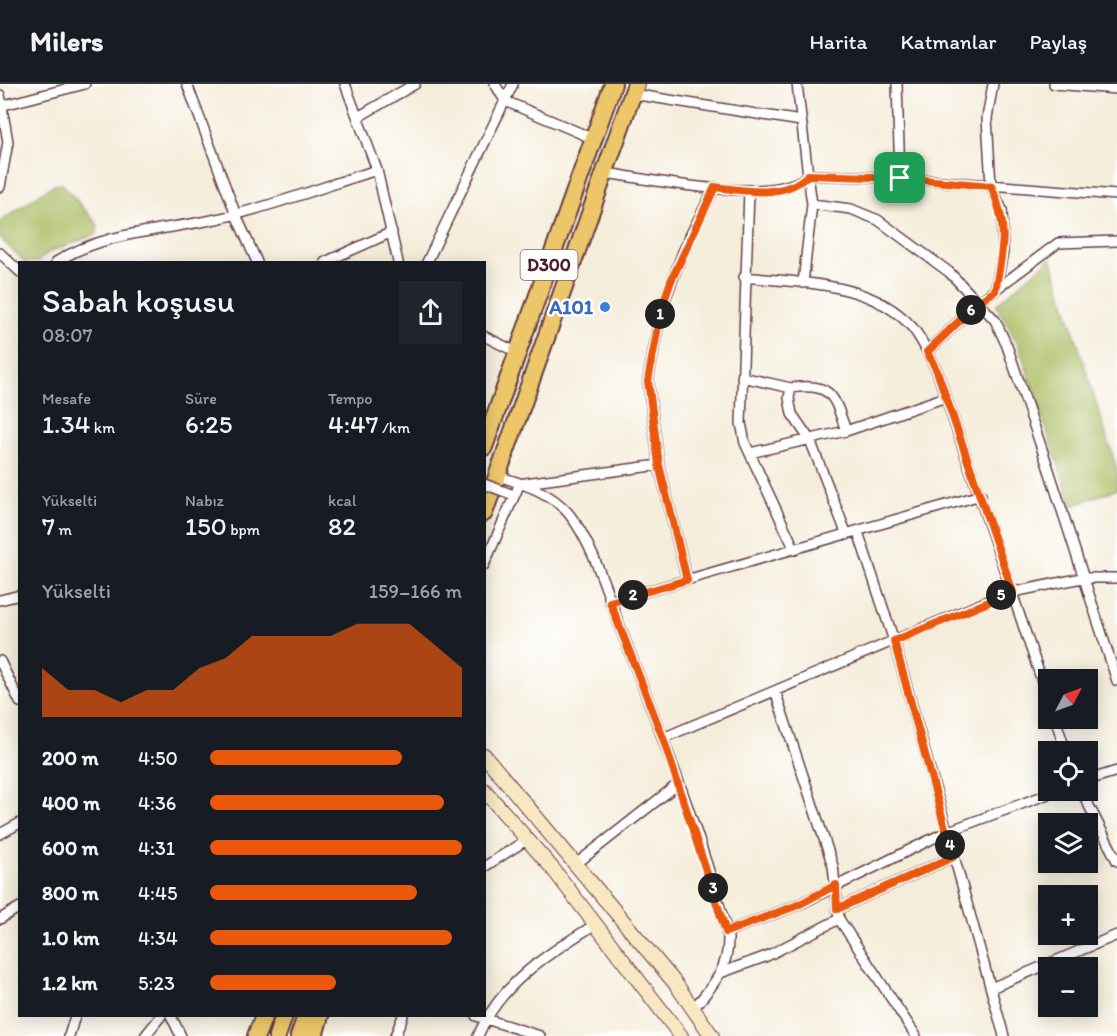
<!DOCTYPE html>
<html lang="tr">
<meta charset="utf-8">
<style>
:root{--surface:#171b24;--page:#20242c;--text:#f1f3f6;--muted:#9ea1a6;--line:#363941;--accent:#ea580c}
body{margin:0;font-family:Itim,sans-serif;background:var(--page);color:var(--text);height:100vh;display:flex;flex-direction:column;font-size:22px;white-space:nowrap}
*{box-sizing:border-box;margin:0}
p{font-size:20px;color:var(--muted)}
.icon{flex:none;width:33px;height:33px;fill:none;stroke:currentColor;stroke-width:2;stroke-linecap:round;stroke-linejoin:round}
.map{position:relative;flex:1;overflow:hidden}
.side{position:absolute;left:18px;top:177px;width:468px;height:756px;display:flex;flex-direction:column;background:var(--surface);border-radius:0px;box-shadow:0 3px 15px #0003}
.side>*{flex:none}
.needle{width:39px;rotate:49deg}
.tools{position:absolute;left:1038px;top:585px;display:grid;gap:12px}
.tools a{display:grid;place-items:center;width:60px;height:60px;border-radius:0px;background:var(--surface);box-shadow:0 3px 15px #0003;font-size:30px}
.pin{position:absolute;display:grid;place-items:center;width:51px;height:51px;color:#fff;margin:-26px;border-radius:12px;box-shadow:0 3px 9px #0006}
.km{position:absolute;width:30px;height:30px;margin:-15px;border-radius:50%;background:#222;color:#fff;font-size:16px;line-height:30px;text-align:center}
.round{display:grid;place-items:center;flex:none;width:63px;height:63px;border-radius:0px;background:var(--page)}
.head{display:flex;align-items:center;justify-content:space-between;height:102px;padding:0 24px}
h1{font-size:33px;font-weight:600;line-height:45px}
.metrics{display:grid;grid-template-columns:repeat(3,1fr);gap:9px;height:102px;padding:6px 24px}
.metrics div{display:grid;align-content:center}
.metrics b{font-size:26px;font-weight:600}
.metrics small{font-size:16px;font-weight:400}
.metrics p{font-size:16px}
.chart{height:168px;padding:12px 24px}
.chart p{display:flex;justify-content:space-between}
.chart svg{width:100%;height:108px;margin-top:6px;fill:var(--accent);opacity:.7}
ul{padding:0 24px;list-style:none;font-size:20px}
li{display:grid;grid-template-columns:96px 72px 1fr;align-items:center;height:45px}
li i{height:15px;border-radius:8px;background:var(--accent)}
header{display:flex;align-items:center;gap:36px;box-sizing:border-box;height:84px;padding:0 30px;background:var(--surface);border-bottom:2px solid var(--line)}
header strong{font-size:28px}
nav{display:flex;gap:33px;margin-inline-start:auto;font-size:21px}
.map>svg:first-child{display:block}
.green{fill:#a9bc60;stroke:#7a6e46;stroke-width:1.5}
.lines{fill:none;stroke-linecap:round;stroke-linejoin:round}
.street-casing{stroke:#643e45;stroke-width:12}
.secondary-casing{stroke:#643e45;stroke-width:16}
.highway-casing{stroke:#643e45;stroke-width:20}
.street{stroke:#fff;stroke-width:9}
.secondary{stroke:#f7e8c3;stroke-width:14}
.highway{stroke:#ecc669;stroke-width:16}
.street-bridge-casing{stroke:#643e45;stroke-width:12;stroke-linecap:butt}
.street-bridge{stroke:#fff;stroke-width:9}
.route-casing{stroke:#fff;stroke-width:12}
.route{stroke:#ea580c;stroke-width:8}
.shop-dot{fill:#3f7fe0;stroke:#fff;stroke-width:2}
.labels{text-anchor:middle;stroke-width:5;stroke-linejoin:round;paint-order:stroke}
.shield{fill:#fff;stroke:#80626b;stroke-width:1.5}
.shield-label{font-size:18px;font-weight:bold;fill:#4a1f2b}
.shop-label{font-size:20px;font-weight:bold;fill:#366cbe;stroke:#fff;text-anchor:end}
</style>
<header>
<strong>Milers</strong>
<nav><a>Harita</a><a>Katmanlar</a><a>Paylaş</a></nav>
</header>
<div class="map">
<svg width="1117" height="952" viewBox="0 0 1117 952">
<rect width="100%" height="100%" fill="#fff"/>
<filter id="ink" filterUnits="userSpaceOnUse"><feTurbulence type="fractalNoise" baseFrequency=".0167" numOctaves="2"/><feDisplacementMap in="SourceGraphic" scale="12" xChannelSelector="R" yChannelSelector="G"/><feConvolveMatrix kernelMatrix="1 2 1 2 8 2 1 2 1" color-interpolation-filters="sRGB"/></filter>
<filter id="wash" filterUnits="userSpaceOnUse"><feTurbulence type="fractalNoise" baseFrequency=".008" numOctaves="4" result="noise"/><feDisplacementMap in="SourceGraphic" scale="24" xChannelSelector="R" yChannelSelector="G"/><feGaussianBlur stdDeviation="1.35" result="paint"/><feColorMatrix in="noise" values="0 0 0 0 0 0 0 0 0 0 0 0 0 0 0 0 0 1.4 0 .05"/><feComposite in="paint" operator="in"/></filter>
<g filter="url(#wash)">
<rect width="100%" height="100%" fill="#f4edda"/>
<path class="green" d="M62,100L98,141L97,150L49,168L37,178H25L0,154V138L53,101Z
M1051,174L1117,386V405L1072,422L1019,262L996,221Z"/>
</g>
<g filter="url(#ink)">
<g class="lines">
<defs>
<path id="street" d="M187,0L236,131L257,178
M345,0L377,86L398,178
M495,0L505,17L594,55
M797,0L808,91L900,94L1117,111
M897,0L900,94
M993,0L987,34L991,102L1002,126L1003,168L995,207
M1054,0L1117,5
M632,10L801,37
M0,11L8,58L0,103
M0,22L85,0
M358,33L415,0
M605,89C650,95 775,123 808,91L812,120L803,199
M749,107L741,339L745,359L795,466
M812,120L851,125L878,136L949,188L995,236L1007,262L1049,386L1117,597
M0,169L20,188
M56,178C110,144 177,147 237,130C284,118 331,100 377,86
M325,178L392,148
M427,178L513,0
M744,193C800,199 871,197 912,243C923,256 929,272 937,287L1048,615
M484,252L518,269
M927,268L980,217L1058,159L1117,157
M742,293L791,304
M846,347C834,312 832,298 791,304L789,314L792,330L810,356L847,451
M750,369L846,347L946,313
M498,392C524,400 551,408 569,430C593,459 609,515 623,551C661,649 701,750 728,853C729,885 713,901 693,925
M525,399L659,381
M858,448L894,557L1004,952
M484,481L520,399
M687,496L659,381L648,297L661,226L686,160L715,103
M0,516L20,511
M610,518L981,411
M0,577L20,618
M775,607L833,782L839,835L916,952
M1055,634L1066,668
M663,654L1004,510L1082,494H1117
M1088,696L1117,687
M1081,706L1117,777
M0,750L20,739
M576,780L678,700
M484,783L528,755
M837,825L953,773
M0,835L20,823
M726,848L798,821L946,748L1059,706
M723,888L767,872L839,835
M991,904L1117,851
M171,932L181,952
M476,932L540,952
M69,952L75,932
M145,952L161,932
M395,952L403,932
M478,952C500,899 549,869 596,840"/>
<path id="secondary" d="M484,671L675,899L712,952
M484,706L553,785L681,952"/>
<path id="highway" d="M484,363L613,0
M484,429L636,0
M256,952L264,932
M277,952L284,932
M299,952L306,932
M314,952L320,932"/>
</defs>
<use href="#street" class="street-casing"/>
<use href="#secondary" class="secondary-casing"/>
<use href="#highway" class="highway-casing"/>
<use href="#street" class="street"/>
<use href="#secondary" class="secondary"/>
<use href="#highway" class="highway"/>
<defs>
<path id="street-bridge" d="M484,400L511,410"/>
</defs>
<use href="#street-bridge" class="street-bridge-casing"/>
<use href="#street-bridge" class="street-bridge"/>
</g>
</g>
<g class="lines" filter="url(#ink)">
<defs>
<path id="route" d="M808,91L900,94L991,102C1009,141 1003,166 995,207L980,217L927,268L937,287L1013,508L894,557L953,773L837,825L836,801L798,821L726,848L663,654L610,518L687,496L659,381L648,297L661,226L671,197L715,103C745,107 784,115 808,91Z"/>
</defs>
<use href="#route" class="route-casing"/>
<use href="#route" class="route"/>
</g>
<circle class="shop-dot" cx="605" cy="223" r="6"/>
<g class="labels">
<rect class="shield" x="520.5" y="166" width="57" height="30" rx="4.5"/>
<g class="shield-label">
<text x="549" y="187">D300</text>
</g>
<g class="shop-label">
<text x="593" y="230">A101</text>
</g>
</g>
</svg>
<div class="tools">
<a><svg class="needle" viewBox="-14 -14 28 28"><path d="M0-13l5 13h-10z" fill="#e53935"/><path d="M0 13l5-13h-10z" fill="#9ea1a6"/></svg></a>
<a><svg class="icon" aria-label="locate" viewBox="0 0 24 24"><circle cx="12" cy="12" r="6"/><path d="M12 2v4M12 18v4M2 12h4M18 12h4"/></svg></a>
<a><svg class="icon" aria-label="layers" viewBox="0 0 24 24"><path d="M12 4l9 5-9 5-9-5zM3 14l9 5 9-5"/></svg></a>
<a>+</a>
<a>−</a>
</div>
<div class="pin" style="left:900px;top:94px;background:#1e9e55"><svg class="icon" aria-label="arrive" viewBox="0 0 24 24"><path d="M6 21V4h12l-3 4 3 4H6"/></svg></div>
<b class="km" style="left:660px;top:230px">1</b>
<b class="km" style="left:633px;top:511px">2</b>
<b class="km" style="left:713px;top:804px">3</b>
<b class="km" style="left:950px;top:761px">4</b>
<b class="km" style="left:1001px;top:511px">5</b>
<b class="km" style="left:971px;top:226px">6</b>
<section class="side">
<div class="head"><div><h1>Sabah koşusu</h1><p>08:07</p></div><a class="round"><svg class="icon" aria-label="share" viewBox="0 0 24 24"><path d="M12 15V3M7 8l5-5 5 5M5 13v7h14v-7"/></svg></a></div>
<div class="metrics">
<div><p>Mesafe</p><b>1.34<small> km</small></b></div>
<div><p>Süre</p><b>6:25</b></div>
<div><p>Tempo</p><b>4:47<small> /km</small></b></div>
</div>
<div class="metrics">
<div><p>Yükselti</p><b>7<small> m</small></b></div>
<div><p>Nabız</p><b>150<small> bpm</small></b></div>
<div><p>kcal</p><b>82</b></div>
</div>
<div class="chart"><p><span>Yükselti</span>159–166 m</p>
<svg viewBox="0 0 160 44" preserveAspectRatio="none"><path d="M0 44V24L10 33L20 33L30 38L40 33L50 33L60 24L70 20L80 11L90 11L100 11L110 11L120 6L130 6L140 6L150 15L160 24V44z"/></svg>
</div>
<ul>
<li><b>200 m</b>4:50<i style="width:76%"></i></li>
<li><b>400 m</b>4:36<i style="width:93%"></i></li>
<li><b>600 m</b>4:31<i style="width:100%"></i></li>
<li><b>800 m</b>4:45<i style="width:82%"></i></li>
<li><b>1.0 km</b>4:34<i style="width:96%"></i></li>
<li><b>1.2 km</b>5:23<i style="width:50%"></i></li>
</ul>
</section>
</div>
